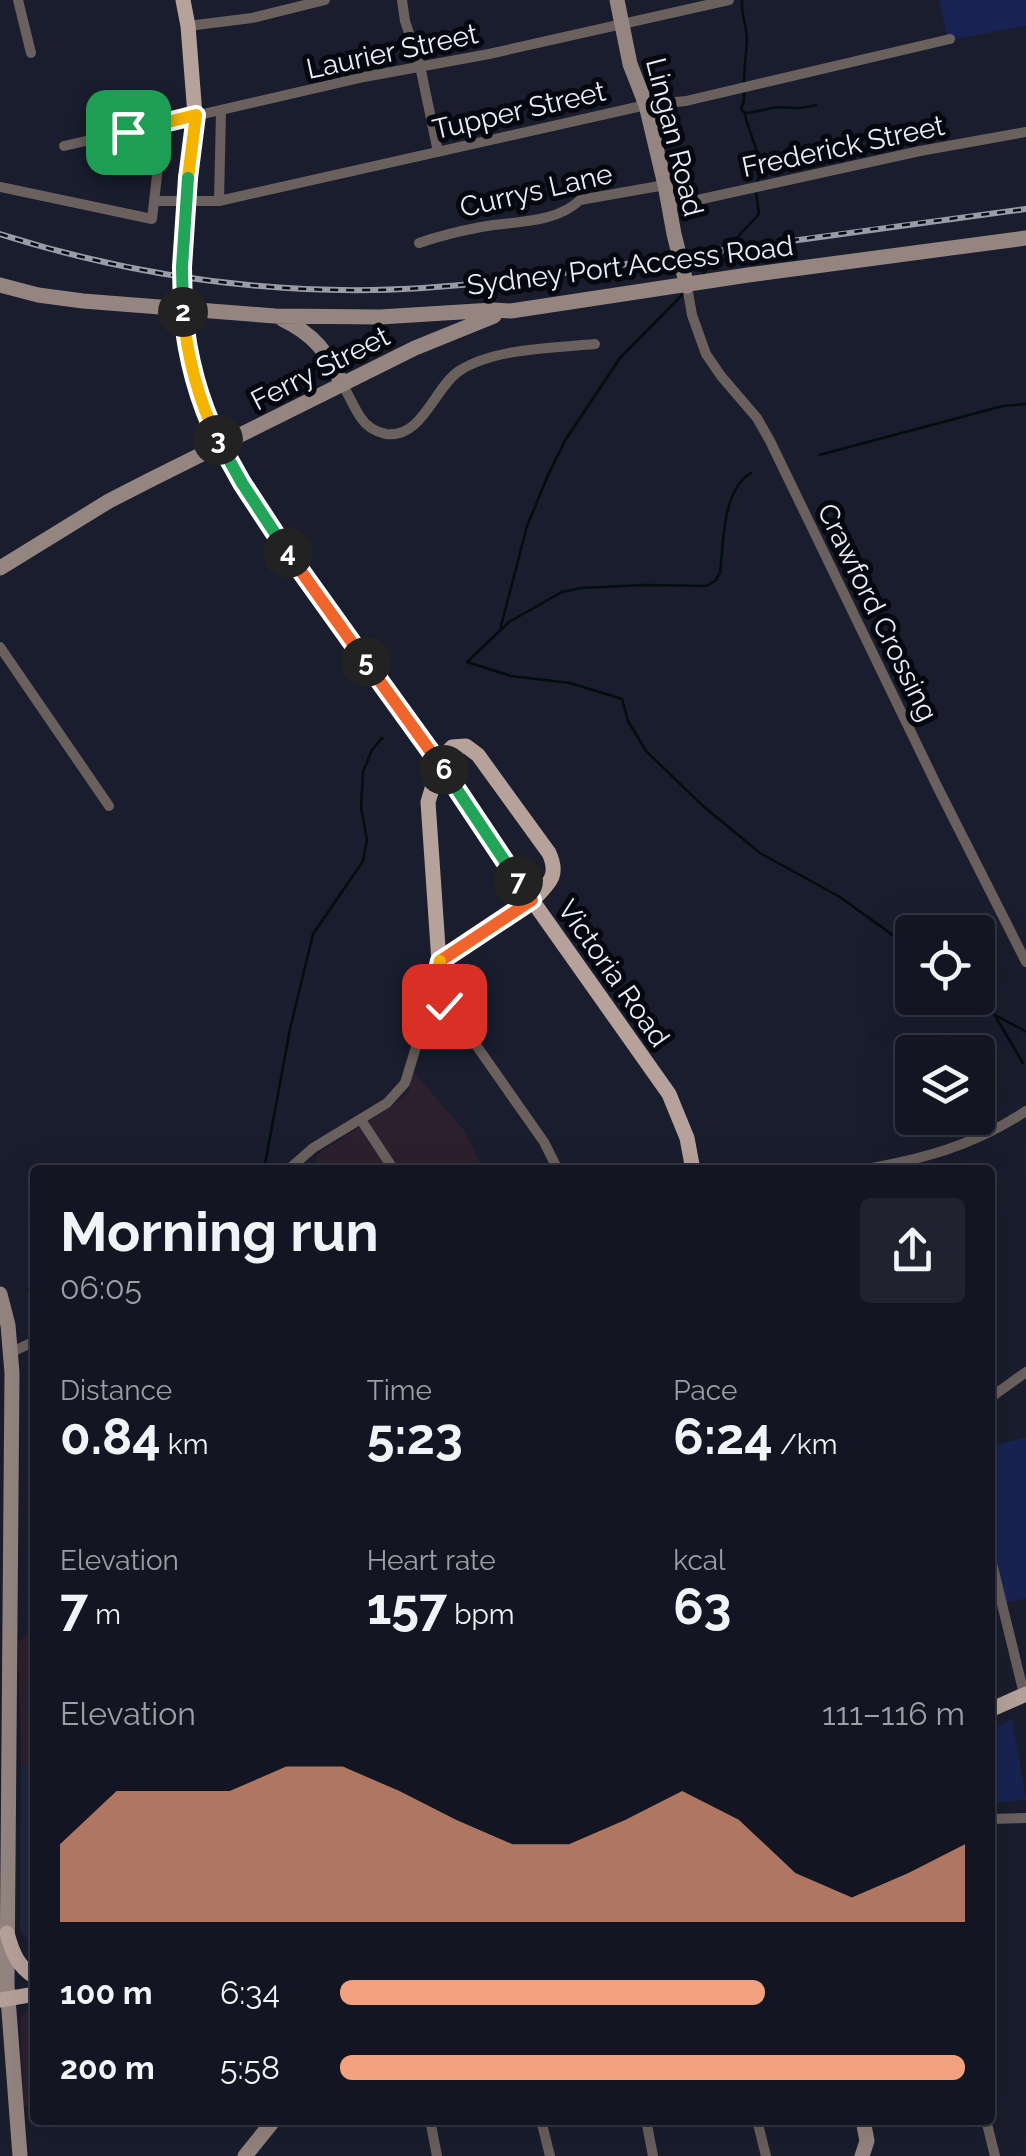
<!DOCTYPE html>
<meta charset="utf-8">
<style>
:root{--surface:#131622;--page:#20232f;--text:#f1f3f6;--muted:#9d9fa5;--line:#323540;--accent:#f1a17d}
body{margin:0;font-family:Raleway,sans-serif;background:var(--page);color:var(--text);height:100vh;display:flex;flex-direction:column;font-size:38px;white-space:nowrap}
*{box-sizing:border-box;margin:0}
p{font-size:32px;color:var(--muted)}
.icon{flex:none;width:55px;height:55px;fill:none;stroke:currentColor;stroke-width:2;stroke-linecap:round;stroke-linejoin:round}
.map{position:relative;flex:1;overflow:hidden}
.sheet{position:absolute;left:30px;top:1165px;width:965px;height:960px;display:flex;flex-direction:column;background:var(--surface);border-radius:10px;box-shadow:0 10px 40px #0002,0 0 0 2px var(--line)}
.sheet>*{flex:none}
.controls{position:absolute;left:895px;top:915px;display:grid;gap:20px}
.controls a{display:grid;place-items:center;width:100px;height:100px;border-radius:10px;background:var(--surface);box-shadow:0 10px 40px #0002,0 0 0 2px var(--line);font-size:50px}
.pin{position:absolute;display:grid;place-items:center;width:85px;height:85px;color:#fff;margin:-42px;border-radius:20px;box-shadow:0 5px 15px #0006}
.km{position:absolute;width:50px;height:50px;margin:-25px;border-radius:50%;background:#222;color:#fff;font-size:28px;line-height:50px;text-align:center}
.round{display:grid;place-items:center;flex:none;width:105px;height:105px;border-radius:10px;background:var(--page)}
.summary{display:flex;align-items:center;justify-content:space-between;height:170px;padding:0 30px}
h1{font-size:55px;font-weight:700;line-height:75px}
.metrics{display:grid;grid-template-columns:repeat(3,1fr);gap:15px;height:170px;padding:10px 30px}
.metrics div{display:grid;align-content:center}
.metrics b{font-size:50px;font-weight:700}
.metrics small{font-size:28px;font-weight:400}
.metrics p{font-size:28px}
.chart{height:280px;padding:20px 30px}
.chart p{display:flex;justify-content:space-between}
.chart svg{width:100%;height:180px;margin-top:10px;fill:var(--accent);opacity:.7}
ul{padding:0 30px;list-style:none;font-size:32px}
li{display:grid;grid-template-columns:160px 120px 1fr;align-items:center;height:75px}
li i{height:25px;border-radius:12px;background:var(--accent)}
.map>svg:first-child{display:block}
.commercial{fill:#2d202e}
.built{fill:#1f263b}
.green{fill:#192353}
.lines{fill:none;stroke-linecap:round;stroke-linejoin:round}
.stream{stroke:#010e0e;stroke-width:2.5}
.street{stroke:#6a605d;stroke-width:10}
.secondary{stroke:#958580;stroke-width:15}
.primary{stroke:#b7a29b;stroke-width:15}
.rail-casing{stroke:#989ca9;stroke-width:6}
.rail{stroke:#06080f;stroke-width:2.5;stroke-dasharray:8;stroke-linecap:butt}
.primary-bridge{stroke:#b7a29b;stroke-width:15}
.split-1-casing{stroke:#fff;stroke-width:20}
.split-2-casing{stroke:#fff;stroke-width:20}
.split-3-casing{stroke:#fff;stroke-width:20}
.split-4-casing{stroke:#fff;stroke-width:20}
.split-5-casing{stroke:#fff;stroke-width:20}
.split-6-casing{stroke:#fff;stroke-width:20}
.split-7-casing{stroke:#fff;stroke-width:20}
.split-8-casing{stroke:#fff;stroke-width:20}
.split-9-casing{stroke:#fff;stroke-width:20}
.split-1{stroke:#f5b400;stroke-width:12}
.split-2{stroke:#22a559;stroke-width:12}
.split-3{stroke:#f5b400;stroke-width:12}
.split-4{stroke:#22a559;stroke-width:12}
.split-5{stroke:#f0652b;stroke-width:12}
.split-6{stroke:#f0652b;stroke-width:12}
.split-7{stroke:#22a559;stroke-width:12}
.split-8{stroke:#f0652b;stroke-width:12}
.split-9{stroke:#f5b400;stroke-width:12}
.labels{text-anchor:middle;stroke-width:10;stroke-linejoin:round;paint-order:stroke}
.street-label{font-size:28px;fill:#ebeef9;stroke:#06080f}
</style>
<div class="map">
<svg width="1026" height="2156" viewBox="0 0 1026 2156">
<rect width="100%" height="100%" fill="#191d2d"/>
<path class="commercial" d="M413,1071L463,1129L484,1170H313L318,1154L399,1101L409,1091Z
M35,1627V1765L21,1766L18,1643Z
M35,2009V2106H24L20,2018L26,2011Z"/>
<path class="built" d="M35,1765V1947L20,1931L21,1766Z"/>
<path class="green" d="M939,0H1026V26L948,40Z
M1026,1437V1598L1002,1604L990,1555V1447Z
M1012,1719L1026,1800L990,1803V1731Z"/>
<g class="lines">
<path class="stream" d="M742,0C741,14 747,27 747,41C746,55 744,68 744,83
M744,91V101L741,109L745,113C757,113 769,107 781,107C794,108 803,109 816,105
M745,115C750,138 766,160 757,184
M732,243L759,214L756,191
M701,276L720,255
M819,455L1003,406L1026,404
M751,473C722,490 724,541 720,573L715,581L706,586L645,585L581,588L562,592L509,622L467,662L511,676L570,683L622,699L628,721L646,751L703,806L760,853L840,897L912,949
M500,630L527,526L549,473L566,439L620,358L685,292
M973,998L994,1014L1023,1063
M995,1015L1025,1031
M264,1170L290,1029L313,934L363,861L367,840L361,807L363,772L372,750L382,738
M28,1290L35,1285"/>
<path class="street" d="M18,0L31,53
M402,0L405,21L420,66L438,152
M188,26L252,18L325,0
M64,146L364,77L489,54L729,0
M0,187L152,219L163,124
M155,201H219L646,105L686,101L950,39
M219,201L221,111
M670,206L920,151L1026,132
M419,243C439,236 460,231 481,227C513,221 555,224 580,200L665,185
M687,286L692,315L706,354L721,376L757,418L770,441L938,788L1026,962
M342,384C349,395 354,408 361,418C367,427 376,432 386,434C422,439 434,388 459,371C494,348 554,348 595,344
M0,647L109,806
M429,1001L444,1006L457,1018L544,1142L558,1170
M361,1120L394,1170
M288,1170L313,1148L387,1103L405,1083L436,982L439,962L448,958L532,901
M861,1170C923,1159 973,1146 1026,1111
M12,1352L35,1341
M990,1398L1026,1372
M990,1555L1024,1694
M990,1819L1026,1818
M430,2120L437,2156
M541,2120L550,2156
M646,2120L653,2156
M757,2120L766,2156
M986,2120L995,2156"/>
<path class="secondary" d="M617,0L630,64L646,105L665,185L674,234L687,286
M0,285L38,295L83,301L275,316L380,317L493,310L511,311L748,275L1026,238
M282,319C315,335 327,352 342,384
M0,568L109,501L150,480L415,348L494,316
M0,1294L8,1325L12,1373L7,1985L20,2156
M245,2156L274,2120
M862,2156L867,2141L863,2120"/>
<path class="primary" d="M183,0L188,26L195,115L188,180
M257,506L412,726
M451,781L527,893L669,1094L687,1138L693,1170
M439,962L428,802L441,759L452,747L466,746L478,755L549,853C560,877 548,884 532,901
M990,1710L1026,1694
M7,1933C12,1952 18,1967 35,1977
M0,2000L35,1994"/>
<defs>
<path id="rail" d="M0,234C120,272 246,292 373,290C481,288 589,269 696,254C806,238 916,223 1026,209"/>
</defs>
<use href="#rail" class="rail-casing"/>
<use href="#rail" class="rail"/>
<path class="primary-bridge" d="M188,180C185,219 180,258 182,297C184,374 215,443 257,506
M412,726L451,781"/>
</g>
<g class="lines">
<defs>
<path id="split-1" d="M128,132L196,115L188,178"/>
<path id="split-2" d="M183,312L182,267L188,178"/>
<path id="split-3" d="M183,312C187,356 198,399 218,440"/>
<path id="split-4" d="M218,440L242,483L288,553"/>
<path id="split-5" d="M288,553L366,662"/>
<path id="split-6" d="M366,662L444,770"/>
<path id="split-7" d="M444,770L518,881"/>
<path id="split-8" d="M440,961L532,900L518,881"/>
<path id="split-9" d="M440,961L430,1001L444,1006"/>
</defs>
<use href="#split-1" class="split-1-casing"/>
<use href="#split-2" class="split-2-casing"/>
<use href="#split-3" class="split-3-casing"/>
<use href="#split-4" class="split-4-casing"/>
<use href="#split-5" class="split-5-casing"/>
<use href="#split-6" class="split-6-casing"/>
<use href="#split-7" class="split-7-casing"/>
<use href="#split-8" class="split-8-casing"/>
<use href="#split-9" class="split-9-casing"/>
<use href="#split-1" class="split-1"/>
<use href="#split-2" class="split-2"/>
<use href="#split-3" class="split-3"/>
<use href="#split-4" class="split-4"/>
<use href="#split-5" class="split-5"/>
<use href="#split-6" class="split-6"/>
<use href="#split-7" class="split-7"/>
<use href="#split-8" class="split-8"/>
<use href="#split-9" class="split-9"/>
</g>
<g class="labels">
<g class="street-label">
<text transform="translate(392 51) rotate(-12)" y="10">Laurier Street</text>
<text transform="translate(519 110) rotate(-13)" y="10">Tupper Street</text>
<text transform="translate(675 137) rotate(76)" y="10">Lingan Road</text>
<text transform="translate(843 146) rotate(-12)" y="10">Frederick Street</text>
<text transform="translate(536 190) rotate(-13)" y="10">Currys Lane</text>
<text transform="translate(630 265) rotate(-7)" y="10">Sydney Port Access Road</text>
<text transform="translate(320 368) rotate(-27)" y="10">Ferry Street</text>
<text transform="translate(878 612) rotate(64)" y="10">Crawford Crossing</text>
<text transform="translate(614 973) rotate(55)" y="10">Victoria Road</text>
</g>
</g>
</svg>
<div class="controls">
<a><svg class="icon" aria-label="locate" viewBox="0 0 24 24"><circle cx="12" cy="12" r="6"/><path d="M12 2v4M12 18v4M2 12h4M18 12h4"/></svg></a>
<a><svg class="icon" aria-label="layers" viewBox="0 0 24 24"><path d="M12 4l9 5-9 5-9-5zM3 14l9 5 9-5"/></svg></a>
</div>
<div class="pin" style="left:128px;top:132px;background:#1e9e55"><svg class="icon" aria-label="arrive" viewBox="0 0 24 24"><path d="M6 21V4h12l-3 4 3 4H6"/></svg></div>
<div class="pin" style="left:444px;top:1006px;background:#d93025"><svg class="icon" aria-label="check" viewBox="0 0 24 24"><path d="M5 12l5 5 9-10"/></svg></div>
<b class="km" style="left:183px;top:312px">2</b>
<b class="km" style="left:218px;top:440px">3</b>
<b class="km" style="left:288px;top:553px">4</b>
<b class="km" style="left:366px;top:662px">5</b>
<b class="km" style="left:444px;top:770px">6</b>
<b class="km" style="left:518px;top:881px">7</b>
<section class="sheet">
<div class="summary"><div><h1>Morning run</h1><p>06:05</p></div><a class="round"><svg class="icon" aria-label="share" viewBox="0 0 24 24"><path d="M12 15V3M7 8l5-5 5 5M5 13v7h14v-7"/></svg></a></div>
<div class="metrics">
<div><p>Distance</p><b>0.84<small> km</small></b></div>
<div><p>Time</p><b>5:23</b></div>
<div><p>Pace</p><b>6:24<small> /km</small></b></div>
</div>
<div class="metrics">
<div><p>Elevation</p><b>7<small> m</small></b></div>
<div><p>Heart rate</p><b>157<small> bpm</small></b></div>
<div><p>kcal</p><b>63</b></div>
</div>
<div class="chart"><p><span>Elevation</span>111–116 m</p>
<svg viewBox="0 0 160 44" preserveAspectRatio="none"><path d="M0 44V25L10 12L20 12L30 12L40 6L50 6L60 12L70 19L80 25L90 25L100 19L110 12L120 19L130 32L140 38L150 32L160 25V44z"/></svg>
</div>
<ul>
<li><b>100 m</b>6:34<i style="width:68%"></i></li>
<li><b>200 m</b>5:58<i style="width:100%"></i></li>
</ul>
</section>
</div>
